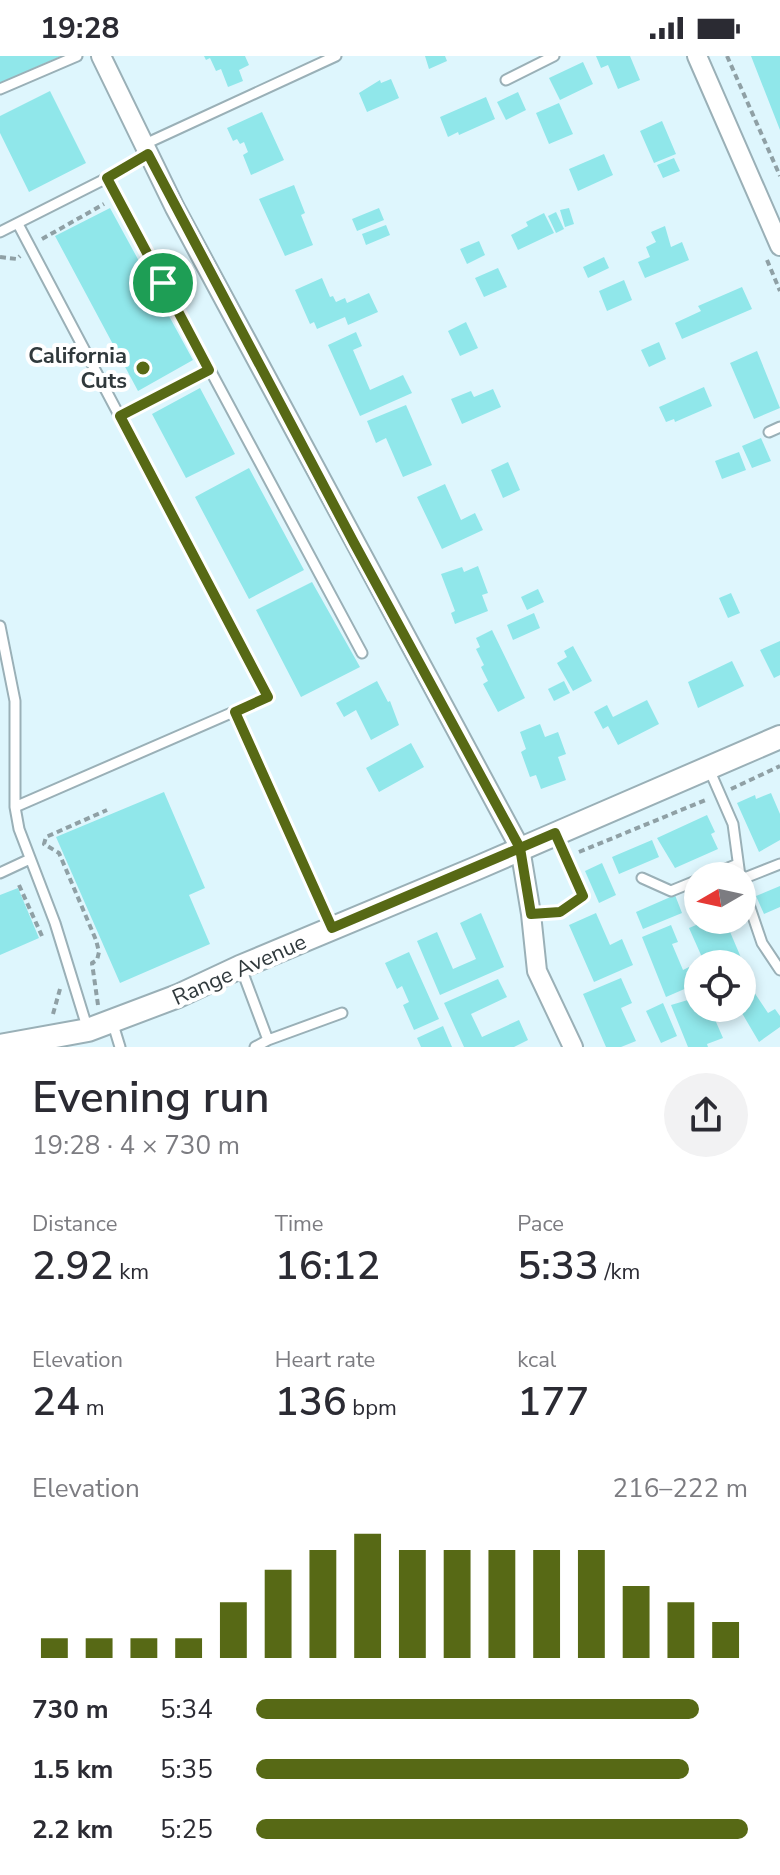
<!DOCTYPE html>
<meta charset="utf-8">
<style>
:root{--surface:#fff;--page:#f2f2f3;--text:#2b2b33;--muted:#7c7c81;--accent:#576915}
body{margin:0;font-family:"Nunito Sans",sans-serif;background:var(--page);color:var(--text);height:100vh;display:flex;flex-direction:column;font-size:30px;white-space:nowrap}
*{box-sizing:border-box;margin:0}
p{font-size:26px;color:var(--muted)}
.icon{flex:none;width:44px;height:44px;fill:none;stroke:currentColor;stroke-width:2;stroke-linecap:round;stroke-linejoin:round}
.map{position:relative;height:991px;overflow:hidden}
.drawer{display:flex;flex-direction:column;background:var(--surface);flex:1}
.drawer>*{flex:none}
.needle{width:52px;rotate:261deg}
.buttons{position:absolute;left:684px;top:806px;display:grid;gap:16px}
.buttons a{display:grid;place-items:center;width:72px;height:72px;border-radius:50%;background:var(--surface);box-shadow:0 4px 12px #0003;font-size:40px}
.pin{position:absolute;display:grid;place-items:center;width:68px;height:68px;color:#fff;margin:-34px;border:4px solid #fff;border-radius:50%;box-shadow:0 2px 8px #0007}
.round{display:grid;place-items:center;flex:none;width:84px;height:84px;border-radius:42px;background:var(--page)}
.summary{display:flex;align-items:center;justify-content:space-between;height:136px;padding:0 32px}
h1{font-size:44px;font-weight:600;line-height:60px}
.metrics{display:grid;grid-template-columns:repeat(3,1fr);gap:12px;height:136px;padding:8px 32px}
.metrics div{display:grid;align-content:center}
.metrics b{font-size:40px;font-weight:600}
.metrics small{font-size:22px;font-weight:400}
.metrics p{font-size:22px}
.chart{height:224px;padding:16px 32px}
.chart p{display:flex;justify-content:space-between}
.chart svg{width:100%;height:144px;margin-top:8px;stroke:var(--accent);stroke-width:6}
ul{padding:0 32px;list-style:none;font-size:26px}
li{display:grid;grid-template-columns:128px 96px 1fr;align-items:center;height:60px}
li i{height:20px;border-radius:10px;background:var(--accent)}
.status{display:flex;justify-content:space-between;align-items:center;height:56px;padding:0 40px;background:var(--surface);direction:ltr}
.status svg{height:22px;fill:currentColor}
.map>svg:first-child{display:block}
.building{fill:#90e7ea}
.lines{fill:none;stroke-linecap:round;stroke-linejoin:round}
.service-casing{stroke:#9ab0b7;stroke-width:13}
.minor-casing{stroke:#9ab0b7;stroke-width:22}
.tertiary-casing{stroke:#9ab0b7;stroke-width:26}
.path{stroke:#8fa0a5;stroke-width:4;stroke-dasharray:6 4;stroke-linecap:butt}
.service{stroke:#fff;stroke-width:9}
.minor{stroke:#fff;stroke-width:18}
.tertiary{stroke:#fff;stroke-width:22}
.route-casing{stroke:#fff;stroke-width:16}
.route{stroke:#576915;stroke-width:10}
.poi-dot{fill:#576915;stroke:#fff;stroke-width:3}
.labels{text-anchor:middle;stroke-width:8;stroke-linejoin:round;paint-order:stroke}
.poi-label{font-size:22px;font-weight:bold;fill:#30393c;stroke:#fff;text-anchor:end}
.street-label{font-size:22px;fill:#30393c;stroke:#fff}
</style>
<div class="status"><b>19:28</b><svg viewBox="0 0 49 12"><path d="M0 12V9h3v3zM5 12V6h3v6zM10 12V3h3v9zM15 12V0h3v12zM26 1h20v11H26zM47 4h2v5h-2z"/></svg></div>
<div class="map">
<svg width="780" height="991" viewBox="0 0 780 991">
<rect width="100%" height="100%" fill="#def6fd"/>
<path class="building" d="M0,0H61L0,27Z
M204,0H245L249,9L239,14L243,25L228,31L221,13L216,15L210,2L206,4Z
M425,0H445L447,5L429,13Z
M596,0H630L640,24L618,33L608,9L601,12Z
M751,0H780V74Z
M583,6L593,28L560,44L549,22Z
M391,23L399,42L367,56L359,37L380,24L381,27Z
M50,35L86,107L29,136L0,77V60Z
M518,36L526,54L506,64L497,46Z
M486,41L495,63L459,79L458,76L448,81L440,61Z
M559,47L573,78L549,88L536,57Z
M262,56L284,104L251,119L243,99L248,96L244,86L240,88L237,83L233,85L227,72Z
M662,65L676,98L654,107L640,75Z
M604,98L613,119L578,135L569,113Z
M674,102L680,115L663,122L657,109Z
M294,129L305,157L301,159L313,189L285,200L259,143Z
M110,152L193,304L138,335L55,180Z
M379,152L384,164L357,175L352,163Z
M569,152L574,168L565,171L560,154Z
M556,156L564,173L556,177L548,160Z
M544,157L554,177L518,194L511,179L528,170L526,166Z
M386,169L390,179L366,189L362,178Z
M665,170L671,191L682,186L689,204L645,222L638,206L650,201L646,191L656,186L651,176Z
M479,185L485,199L467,208L460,193Z
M604,201L609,212L588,222L583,211Z
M498,212L507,231L484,241L475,222Z
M322,222L330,241L333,240L336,246L345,242L347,247L369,237L378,256L348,269L345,261L317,273L314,266L310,268L295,234Z
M624,224L632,244L607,255L599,235Z
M742,231L752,253L682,283L675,267L701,255L698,250Z
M466,266L478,292L460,300L448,275Z
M356,276L362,290L353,294L370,334L403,319L412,337L360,360L328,289Z
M659,286L666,303L649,311L641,294Z
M757,295L780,352L754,363L730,307Z
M704,331L712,350L675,366L674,363L666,366L659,351Z
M200,332L235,398L186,422L152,358Z
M493,333L501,351L462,368L451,343L471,335L474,341Z
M406,349L432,409L403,421L386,382L376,387L367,365Z
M761,382L771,405L752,412L742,390Z
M739,396L746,414L722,423L715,405Z
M508,406L520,434L503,442L491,414Z
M249,412L304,514L249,543L195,441Z
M445,428L461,464L475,457L483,474L442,493L417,441Z
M478,510L488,537L482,539L488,555L455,568L451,557L455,555L441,518L462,511L464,516Z
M312,526L360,611L301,641L256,554Z
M538,533L544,546L527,554L521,541Z
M731,537L740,557L728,562L719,542Z
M534,557L540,572L513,584L507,569Z
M492,574L525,642L498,656L483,628L488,625L481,611L484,609L476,593L480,591L476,582Z
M780,585V619L774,622L760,594Z
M573,590L592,625L573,635L557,607L567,601L564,595Z
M732,605L744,630L698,652L688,626Z
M377,625L388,646L390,645L399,669L371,684L356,654L344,661L336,647Z
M564,625L570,637L554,645L548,633Z
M647,644L659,668L618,689L608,670L603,673L594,656L607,649L613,661Z
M540,668L545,681L558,676L566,698L558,701L566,724L541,733L536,719L530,721L521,696L526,693L520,676Z
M411,687L424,711L379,736L366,712Z
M164,736L205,832L189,839L210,888L120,927L56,781Z
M771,737L780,758V784L759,796L737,747L755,739L756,743Z
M707,759L715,776L711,778L718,793L675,812L657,782Z
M652,784L659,801L619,818L612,801Z
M602,807L616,839L599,847L585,815Z
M780,830V851L764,858L756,840Z
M18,832L39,882L0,899V839Z
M675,839L682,857L643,873L636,856Z
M698,840V860L692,862L685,845Z
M481,857L504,911L440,939L417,885L437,876L453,913L476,903L460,867Z
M596,857L610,889L622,883L633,909L594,926L569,869Z
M708,864L709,867L725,864L742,904L732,908H705L689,872Z
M671,869L678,886L672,888L683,914L689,911L696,928L666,941L642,881Z
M409,896L439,963L414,974L403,949L409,946L402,930L397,933L385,907Z
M746,916L756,931L752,933L768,957L775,953L780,960V971L759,986L739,952H742V918Z
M621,922L632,947L621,952L636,985L621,991H606L583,938Z
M498,923L507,941L471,958L482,981L519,964L528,984L514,991H464L444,947Z
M698,941V952H710L723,982L707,988L708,991H688L671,949Z
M663,947L677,980L661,987L646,955Z
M443,970L452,991H421L417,982Z"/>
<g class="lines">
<defs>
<path id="service" d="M506,24L554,0
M0,33L77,0
M143,89L336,0
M107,122L148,98
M0,176L107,122L362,597
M120,360L209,314
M769,376L780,371
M0,570L15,645V751L19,773L55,867L88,974
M235,656L332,872
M709,713L733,768L740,820
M15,751L268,641L18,168
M0,817L30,803
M708,820L738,808
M642,822L671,835L698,824
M742,823L780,808
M742,828L762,887L780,914
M531,858L560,856L583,840L557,780
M241,912L268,984L255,991
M112,965L120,991
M268,984L342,957"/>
<path id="minor" d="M101,0L175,152L520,792L531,858L537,915L573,991
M697,0L780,190"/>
<path id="tertiary" d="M0,990L88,974L178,940L240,911L477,812L780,681"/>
</defs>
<use href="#service" class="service-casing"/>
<use href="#minor" class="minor-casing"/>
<use href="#tertiary" class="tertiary-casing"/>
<path class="path" d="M727,0L780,120
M42,183L104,148
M0,201L17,203L20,200
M767,204L780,235
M731,733L780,710
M579,796L708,743
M19,829L42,880
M98,949L92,907L97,904L99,896L96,884L59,797L44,788L46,781L107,754
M53,958L60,933"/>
<use href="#service" class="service"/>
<use href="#minor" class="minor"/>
<use href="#tertiary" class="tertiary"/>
</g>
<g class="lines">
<defs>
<path id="route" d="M163,227L209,314L120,360L268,641L235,656L332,872L520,792L531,858L560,856L583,840L555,777L520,792L354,487L148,98L107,122L163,227"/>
</defs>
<use href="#route" class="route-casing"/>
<use href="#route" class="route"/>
</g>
<circle class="poi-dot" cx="143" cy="312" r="8"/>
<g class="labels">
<g class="poi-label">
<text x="127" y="307">California<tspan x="127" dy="25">Cuts</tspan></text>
</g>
<g class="street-label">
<text transform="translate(239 913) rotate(-24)" y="8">Range Avenue</text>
</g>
</g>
</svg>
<div class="buttons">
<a><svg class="needle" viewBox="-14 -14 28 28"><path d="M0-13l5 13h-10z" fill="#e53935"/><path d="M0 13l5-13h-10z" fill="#7c7c81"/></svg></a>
<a><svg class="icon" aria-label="locate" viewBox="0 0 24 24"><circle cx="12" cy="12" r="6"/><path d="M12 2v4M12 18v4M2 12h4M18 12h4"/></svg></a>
</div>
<div class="pin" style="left:163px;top:227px;background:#1e9e55"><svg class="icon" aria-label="arrive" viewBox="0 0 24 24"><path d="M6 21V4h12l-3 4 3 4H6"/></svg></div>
</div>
<section class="drawer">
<div class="summary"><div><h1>Evening run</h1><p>19:28 · 4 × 730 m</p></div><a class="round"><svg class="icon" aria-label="share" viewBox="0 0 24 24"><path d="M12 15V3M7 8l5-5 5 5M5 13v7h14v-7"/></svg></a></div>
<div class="metrics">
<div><p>Distance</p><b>2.92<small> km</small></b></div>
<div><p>Time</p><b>16:12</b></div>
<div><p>Pace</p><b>5:33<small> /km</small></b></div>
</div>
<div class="metrics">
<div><p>Elevation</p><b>24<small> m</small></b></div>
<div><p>Heart rate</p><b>136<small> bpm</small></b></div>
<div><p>kcal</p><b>177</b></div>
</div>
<div class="chart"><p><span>Elevation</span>216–222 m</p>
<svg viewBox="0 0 160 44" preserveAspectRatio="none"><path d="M5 44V38M15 44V38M25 44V38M35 44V38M45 44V27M55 44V17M65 44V11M75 44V6M85 44V11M95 44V11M105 44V11M115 44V11M125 44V11M135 44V22M145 44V27M155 44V33"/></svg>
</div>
<ul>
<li><b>730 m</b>5:34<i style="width:90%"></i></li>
<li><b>1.5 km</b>5:35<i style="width:88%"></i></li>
<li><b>2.2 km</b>5:25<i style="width:100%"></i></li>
</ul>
</section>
